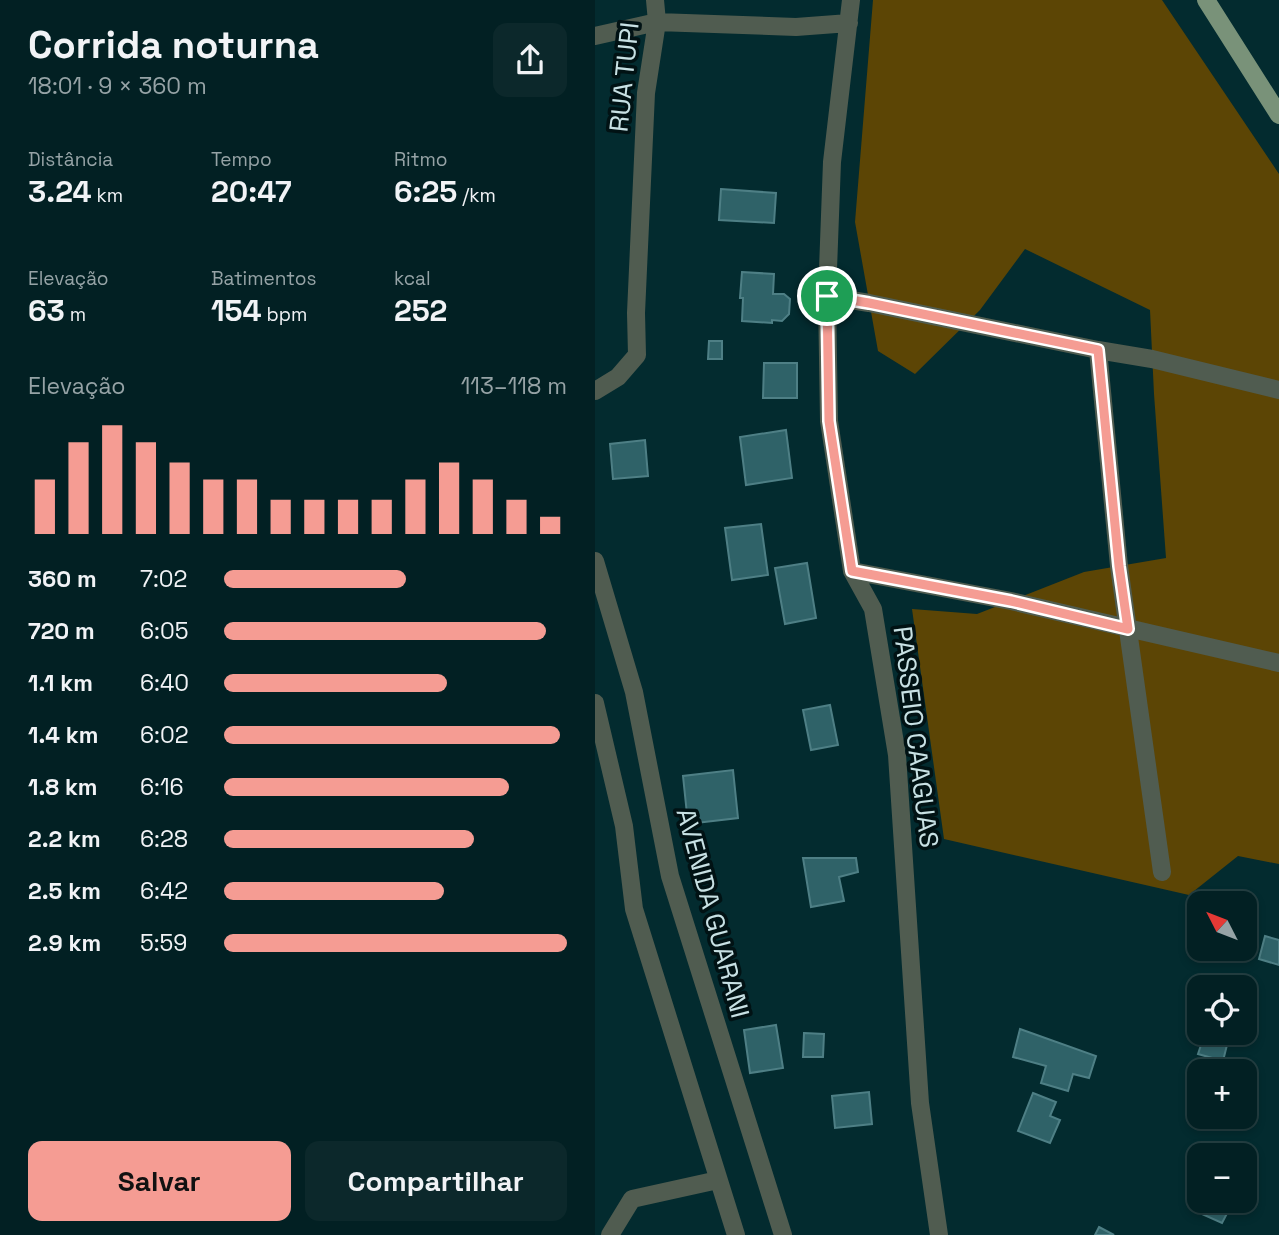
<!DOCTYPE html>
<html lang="pt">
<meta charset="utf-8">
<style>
:root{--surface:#022023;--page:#0c282b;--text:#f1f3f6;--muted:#96a3a6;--line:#233e41;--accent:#f59c93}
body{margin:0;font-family:"Space Grotesk",sans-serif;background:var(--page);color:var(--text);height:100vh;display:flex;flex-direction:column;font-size:26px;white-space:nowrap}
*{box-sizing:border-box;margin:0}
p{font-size:23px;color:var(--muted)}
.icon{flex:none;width:38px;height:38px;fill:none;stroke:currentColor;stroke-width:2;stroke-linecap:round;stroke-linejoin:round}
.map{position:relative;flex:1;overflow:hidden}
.panel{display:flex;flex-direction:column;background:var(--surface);width:595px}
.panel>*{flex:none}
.needle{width:46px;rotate:312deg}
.controls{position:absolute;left:592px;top:891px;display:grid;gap:14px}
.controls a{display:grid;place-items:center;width:70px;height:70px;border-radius:14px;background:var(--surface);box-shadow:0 4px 10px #0003,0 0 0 2px var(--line);font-size:35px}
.pin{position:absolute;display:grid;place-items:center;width:60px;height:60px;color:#fff;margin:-30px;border:4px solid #fff;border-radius:50%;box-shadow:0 2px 7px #0007}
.round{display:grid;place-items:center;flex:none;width:74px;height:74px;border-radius:14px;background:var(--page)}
.overview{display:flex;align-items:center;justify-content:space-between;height:119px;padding:0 28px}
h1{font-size:38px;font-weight:700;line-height:52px}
.metrics{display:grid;grid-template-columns:repeat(3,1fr);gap:10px;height:119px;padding:7px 28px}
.metrics div{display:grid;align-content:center}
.metrics b{font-size:30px;font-weight:700}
.metrics small{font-size:19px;font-weight:400}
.metrics p{font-size:19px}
.chart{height:196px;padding:14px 28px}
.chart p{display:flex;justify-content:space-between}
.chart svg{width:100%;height:126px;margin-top:7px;stroke:var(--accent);stroke-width:6}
.action{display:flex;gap:14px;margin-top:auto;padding:14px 28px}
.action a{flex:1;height:80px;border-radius:14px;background:var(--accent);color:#111;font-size:28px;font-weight:700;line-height:80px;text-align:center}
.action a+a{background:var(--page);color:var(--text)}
ul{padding:0 28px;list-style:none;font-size:23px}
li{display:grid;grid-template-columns:112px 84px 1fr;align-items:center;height:52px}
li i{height:18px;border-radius:9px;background:var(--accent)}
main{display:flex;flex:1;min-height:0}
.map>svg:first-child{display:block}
.green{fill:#5c4505}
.building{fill:#2f6268;stroke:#4e7f85;stroke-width:2}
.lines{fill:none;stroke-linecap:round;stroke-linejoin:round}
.minor{stroke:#505c50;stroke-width:18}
.primary{stroke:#799279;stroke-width:18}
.route-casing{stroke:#fff;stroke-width:14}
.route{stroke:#f59c93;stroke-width:9}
.labels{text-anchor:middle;stroke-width:7;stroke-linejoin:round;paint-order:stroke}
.street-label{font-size:26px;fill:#c8e1e4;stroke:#011214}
</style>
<main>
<section class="panel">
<div class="overview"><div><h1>Corrida noturna</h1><p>18:01 · 9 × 360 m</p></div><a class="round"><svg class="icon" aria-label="share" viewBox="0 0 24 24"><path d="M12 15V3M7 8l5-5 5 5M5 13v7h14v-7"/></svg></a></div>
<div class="metrics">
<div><p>Distância</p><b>3.24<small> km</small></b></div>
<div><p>Tempo</p><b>20:47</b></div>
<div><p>Ritmo</p><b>6:25<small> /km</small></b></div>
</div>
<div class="metrics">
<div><p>Elevação</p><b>63<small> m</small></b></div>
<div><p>Batimentos</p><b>154<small> bpm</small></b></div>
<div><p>kcal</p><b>252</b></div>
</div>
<div class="chart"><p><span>Elevação</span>113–118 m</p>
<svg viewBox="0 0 160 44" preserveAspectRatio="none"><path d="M5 44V25M15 44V12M25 44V6M35 44V12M45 44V19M55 44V25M65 44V25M75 44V32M85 44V32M95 44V32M105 44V32M115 44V25M125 44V19M135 44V25M145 44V32M155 44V38"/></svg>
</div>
<ul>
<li><b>360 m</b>7:02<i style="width:53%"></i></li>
<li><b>720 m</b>6:05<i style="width:94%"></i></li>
<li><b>1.1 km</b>6:40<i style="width:65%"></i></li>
<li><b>1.4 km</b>6:02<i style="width:98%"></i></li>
<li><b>1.8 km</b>6:16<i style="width:83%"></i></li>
<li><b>2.2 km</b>6:28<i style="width:73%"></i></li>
<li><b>2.5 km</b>6:42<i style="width:64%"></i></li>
<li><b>2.9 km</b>5:59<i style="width:100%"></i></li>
</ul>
<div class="action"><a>Salvar</a><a>Compartilhar</a></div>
</section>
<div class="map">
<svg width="684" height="1235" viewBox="0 0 684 1235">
<rect width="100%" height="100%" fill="#032b2f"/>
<path class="green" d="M278,0H567L684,174V864L643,856L594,895L349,839L317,609L382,614L489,572L571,558L559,394L555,310L430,249L385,310L320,374L283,351L260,222Z"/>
<path class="building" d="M126,189L181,193L179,223L124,220Z
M147,272L179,274L178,294H189L195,299L194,314L187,321L177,320V323L147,321L148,298H145Z
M114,341H127V359H113Z
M169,363H202V398H168Z
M191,430L197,478L151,485L145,437Z
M50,440L53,476L18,479L15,444Z
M166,524L173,575L137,580L130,528Z
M212,563L221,618L190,624L180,568Z
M235,705L243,745L216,750L208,710Z
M138,770L143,818L93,824L88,776Z
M208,858H261L263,872L244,877L249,901L216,907Z
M670,936L684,940V965L664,959Z
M181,1025L188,1068L155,1073L149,1030Z
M425,1029L501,1056L494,1078L478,1074L473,1091L446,1083L451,1066L418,1057Z
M209,1033L229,1034L228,1057H208Z
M610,1033L633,1041L628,1061L603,1054Z
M274,1092L277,1124L240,1128L237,1096Z
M438,1093L461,1102L455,1116L465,1120L455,1143L423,1131Z
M604,1199V1200H639L627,1223L598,1210Z
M504,1227L519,1235H500Z"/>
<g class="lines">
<path class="minor" d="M256,0L237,162L232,296L234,421L257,571L278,609L302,755L325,1103L344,1235
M0,36L62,22L201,27L254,23
M232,296L274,303L503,350L557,359L684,390
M503,350L524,566L567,872
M0,391L23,377L42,355L41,313L51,93L62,22L60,0
M0,561L39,692L75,876L188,1235
M257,571L416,601L684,663
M0,703L29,826L39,909L141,1235
M15,1235L37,1199L123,1180"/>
<path class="primary" d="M611,0L684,115"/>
</g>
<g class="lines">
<defs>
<path id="route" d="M232,296L274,303L503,350L524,566L533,629L416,601L257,571L234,421Z"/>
</defs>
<use href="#route" class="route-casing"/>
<use href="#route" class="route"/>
</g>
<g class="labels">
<g class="street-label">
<text transform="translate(29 77) rotate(-84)" y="9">RUA TUPI</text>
<text transform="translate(321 737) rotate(83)" y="9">PASSEIO CAAGUAS</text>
<text transform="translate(118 913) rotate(75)" y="9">AVENIDA GUARANI</text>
</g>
</g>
</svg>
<div class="controls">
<a><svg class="needle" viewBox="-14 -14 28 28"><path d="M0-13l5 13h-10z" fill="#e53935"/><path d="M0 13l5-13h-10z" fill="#96a3a6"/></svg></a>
<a><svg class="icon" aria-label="locate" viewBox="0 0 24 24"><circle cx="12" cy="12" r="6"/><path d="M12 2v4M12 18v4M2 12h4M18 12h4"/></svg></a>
<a>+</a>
<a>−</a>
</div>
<div class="pin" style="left:232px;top:296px;background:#1e9e55"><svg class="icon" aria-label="arrive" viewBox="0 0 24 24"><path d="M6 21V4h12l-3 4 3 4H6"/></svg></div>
</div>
</main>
